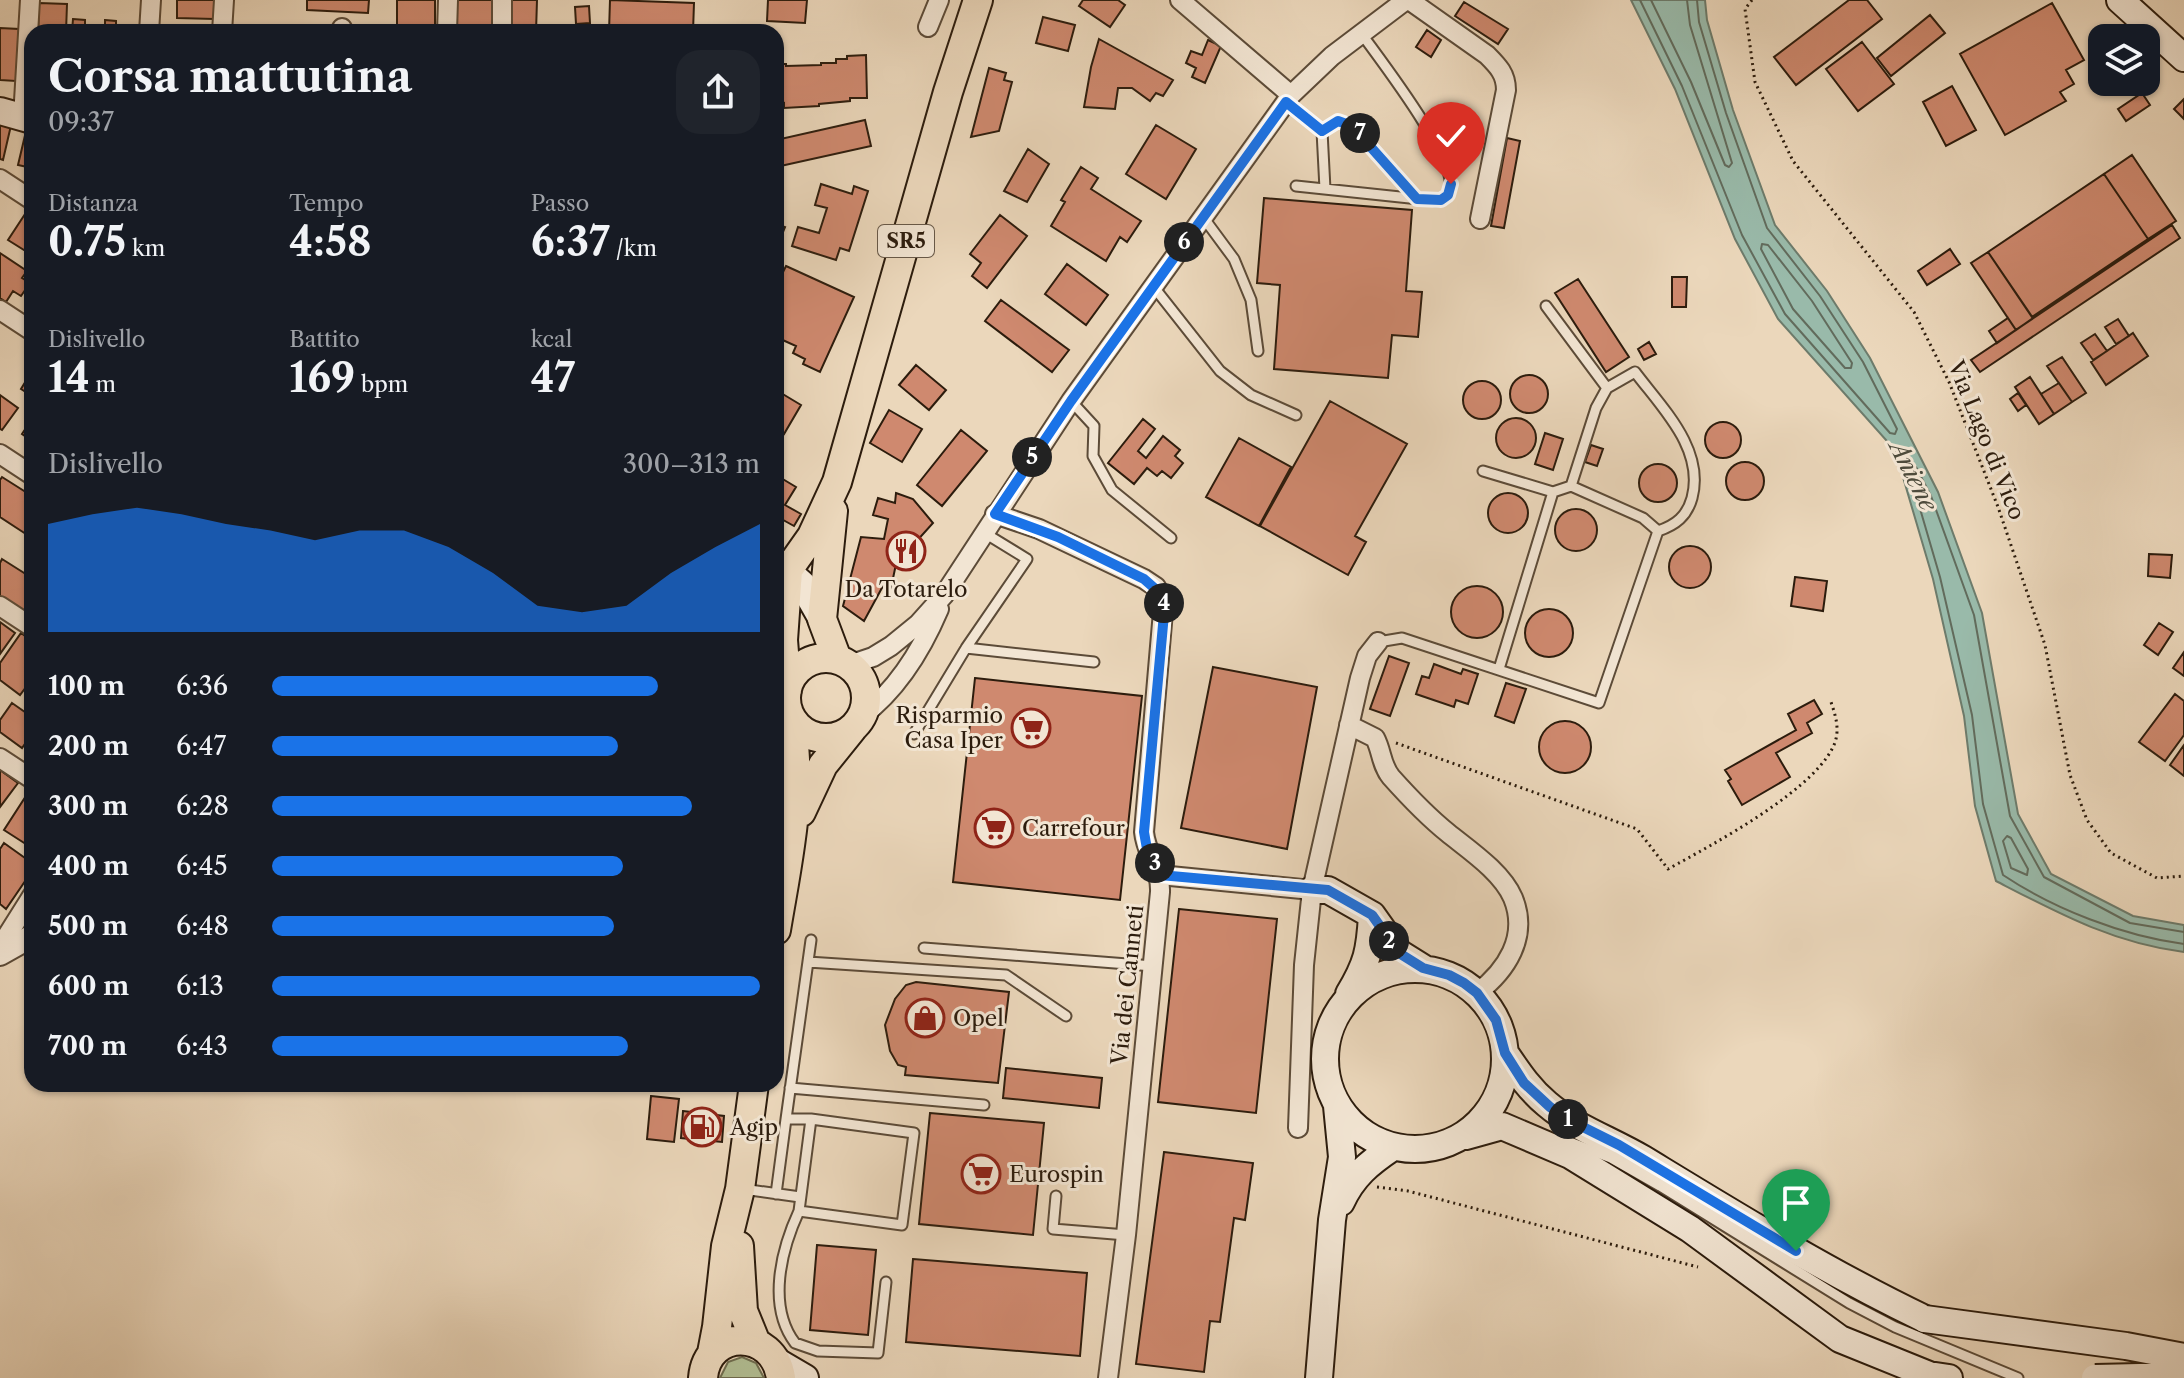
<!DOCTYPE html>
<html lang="it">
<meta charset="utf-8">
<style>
:root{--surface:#171b24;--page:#20242c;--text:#f1f3f6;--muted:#9ea1a6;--accent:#1a73e8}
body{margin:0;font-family:"Libre Caslon Text",serif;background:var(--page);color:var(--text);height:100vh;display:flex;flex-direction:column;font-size:30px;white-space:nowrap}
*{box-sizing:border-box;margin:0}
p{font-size:26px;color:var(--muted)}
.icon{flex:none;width:44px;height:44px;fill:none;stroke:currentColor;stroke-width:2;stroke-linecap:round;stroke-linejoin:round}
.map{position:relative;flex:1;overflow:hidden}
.details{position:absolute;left:24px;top:24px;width:760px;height:1068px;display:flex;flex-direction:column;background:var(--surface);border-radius:24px;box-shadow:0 2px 6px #0004}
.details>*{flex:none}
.fabs{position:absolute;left:2088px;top:24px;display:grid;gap:16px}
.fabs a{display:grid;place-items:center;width:72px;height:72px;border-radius:16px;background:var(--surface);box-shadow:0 2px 6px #0004;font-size:40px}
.pin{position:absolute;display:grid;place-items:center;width:68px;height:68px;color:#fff;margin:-82px -34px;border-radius:50% 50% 50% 0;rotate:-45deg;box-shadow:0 0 8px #0007}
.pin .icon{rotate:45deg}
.km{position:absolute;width:40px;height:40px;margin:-20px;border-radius:50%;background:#222;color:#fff;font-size:22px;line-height:40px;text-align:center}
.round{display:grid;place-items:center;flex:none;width:84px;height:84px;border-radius:24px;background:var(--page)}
.head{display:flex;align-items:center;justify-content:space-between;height:136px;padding:0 24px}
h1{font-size:44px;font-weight:800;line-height:60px}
.metrics{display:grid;grid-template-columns:repeat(3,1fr);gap:12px;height:136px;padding:8px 24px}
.metrics div{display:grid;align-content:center}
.metrics b{font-size:40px;font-weight:800}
.metrics small{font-size:22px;font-weight:400}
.metrics p{font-size:22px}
.chart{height:224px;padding:16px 24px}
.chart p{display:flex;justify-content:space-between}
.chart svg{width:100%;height:144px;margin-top:8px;fill:var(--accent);opacity:.7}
ul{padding:0 24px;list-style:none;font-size:26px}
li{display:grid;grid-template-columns:128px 96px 1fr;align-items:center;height:60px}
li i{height:20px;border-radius:10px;background:var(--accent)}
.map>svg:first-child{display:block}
.green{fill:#b2bf94;stroke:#6f6e50;stroke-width:2}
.water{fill:#99baaa;stroke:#6d7b6b;stroke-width:2}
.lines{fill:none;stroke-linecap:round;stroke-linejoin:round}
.shore{stroke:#626b5c;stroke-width:2}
.building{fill:#cf896f;stroke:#2c1c0d;stroke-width:2}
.service-casing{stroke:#5c4b38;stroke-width:13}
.minor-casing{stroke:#5c4b38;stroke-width:22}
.tertiary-casing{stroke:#5c4b38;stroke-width:26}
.secondary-casing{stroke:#2c1c0d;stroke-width:30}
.primary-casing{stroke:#2c1c0d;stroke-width:32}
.path{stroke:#2c1c0d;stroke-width:3;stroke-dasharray:2 4;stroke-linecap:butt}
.service{stroke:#f2e5d3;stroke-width:9}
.minor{stroke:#f2e5d3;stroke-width:18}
.tertiary{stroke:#f2e5d3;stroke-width:22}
.secondary{stroke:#f2e5d3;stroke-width:26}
.primary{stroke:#ebd7bb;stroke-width:28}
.secondary-bridge-casing{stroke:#2c1c0d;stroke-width:30;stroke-linecap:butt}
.secondary-bridge{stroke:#f2e5d3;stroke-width:26}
.route-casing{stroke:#fff;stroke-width:16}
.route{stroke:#1a73e8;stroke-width:10}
.labels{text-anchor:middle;stroke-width:6;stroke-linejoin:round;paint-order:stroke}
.shield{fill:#f2e5d3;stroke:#675848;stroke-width:2}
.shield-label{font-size:20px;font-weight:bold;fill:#2c1c0d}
.street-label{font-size:22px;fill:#2c1c0d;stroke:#f2e5d3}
.poi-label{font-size:22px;fill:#2c1c0d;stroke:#f2e5d3;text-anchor:start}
.water-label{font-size:24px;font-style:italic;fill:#4d4b3c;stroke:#f2e5d3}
</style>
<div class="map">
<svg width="2184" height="1378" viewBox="0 0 2184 1378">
<rect width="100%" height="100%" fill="#ebd7bb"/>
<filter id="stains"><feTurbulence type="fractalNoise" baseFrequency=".0025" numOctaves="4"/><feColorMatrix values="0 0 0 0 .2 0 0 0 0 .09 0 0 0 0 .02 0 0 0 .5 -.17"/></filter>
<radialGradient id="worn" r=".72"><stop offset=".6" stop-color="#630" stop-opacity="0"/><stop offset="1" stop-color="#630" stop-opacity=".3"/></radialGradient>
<path class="green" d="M742,1357L756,1363L764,1378H720L728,1362Z"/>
<path class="water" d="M1631,0H1705L1707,20L1733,110L1775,225L1827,291L1870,358L1938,492L1982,613L2018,814L2051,874L2133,916L2184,925V952C2113,943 2058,913 1996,881L1975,806L1964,716L1933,579L1895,450L1778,319L1735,239L1675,89Z"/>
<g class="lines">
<path class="shore" d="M1640,0L1682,86L1742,235L1785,314L1890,433L1895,434L1897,429L1863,362L1820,296L1767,228L1726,113L1699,22L1697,0
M1651,0L1691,82L1725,165L1729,167L1732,163L1690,25L1687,0
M1762,244L1768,245L1812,301L1852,363L1851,368H1845L1793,309L1761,249Z
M2007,836L2011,838L2028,869L2027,875L2011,868L2003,841Z
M2184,932L2130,923L2044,877L2010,816L1974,615L1931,496L1916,467L1911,466L1909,471L1940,577L1972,715L1983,804L2003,875C2054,909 2123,936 2184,944"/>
</g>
<path class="building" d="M177,0H214V19L177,18Z
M307,0H369L368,13L307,10Z
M397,0H435V32H397Z
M453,0H495V32H453Z
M508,0H537L536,32H507Z
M610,0L694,3L693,32H609Z
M768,0H807L805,23L767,21Z
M1083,0H1118L1125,5L1110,27L1079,6Z
M1849,0H1867L1882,19L1796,85L1774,57Z
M1464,2L1508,29L1498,44L1455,16Z
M39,3L67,4L66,32H38Z
M2052,3L2084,60L2066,70L2074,84L2060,92L2066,101L2005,135L1960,54Z
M589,6L590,23L576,24L575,7Z
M1930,15L1945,33L1891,76L1877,58Z
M1043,17L1075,25L1068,51L1036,43Z
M73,19L85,20V32H72Z
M105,20L116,21V32H105Z
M0,28L19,29L16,81L0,80Z
M1427,30L1441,40L1431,57L1416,47Z
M1099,39L1173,80L1163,96L1156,93L1150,101L1132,88H1118L1115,109L1084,107L1091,67Z
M1208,40L1221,46L1205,83L1192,77L1196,68L1186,63L1191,51L1202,55Z
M1862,42L1894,84L1858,111L1826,69Z
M866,55L867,98H850V101L819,104V106L784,108V103L776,104V64H786V66L821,65V63H836V59H847V56Z
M989,68L1006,73L1004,80L1012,82L999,131L971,137Z
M1952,86L1976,130L1946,146L1923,102Z
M2142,93L2150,105L2126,121L2118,109Z
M2184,99V119L2174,109Z
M0,119L12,121L3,160L0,159Z
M865,120L871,146L776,167V140Z
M1156,125L1196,149L1166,199L1126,174Z
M27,127L32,128V168L18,165Z
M1507,138L1520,141L1504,228L1491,226Z
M1028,149L1049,164L1027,202L1004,191Z
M2132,155L2176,221L2148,239L2104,174Z
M1081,167L1098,178L1091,189L1141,221L1127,242L1120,237L1106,261L1051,226L1065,202L1061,200Z
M2104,174L2148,239L2032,317L1988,252Z
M821,184L852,194L854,186L868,191L849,251L840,248L836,260L792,246L798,227L819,233L827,208L815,205Z
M1264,198L1412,210L1406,291L1422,292L1418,337L1392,335L1388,378L1274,369L1280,285L1257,283Z
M27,211L32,214V255L8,240Z
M1000,215L1027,236L987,288L972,276L981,263L970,254Z
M776,224L785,227L776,249Z
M2172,225L2180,238L1980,372L1971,360Z
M1950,249L1960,264L1927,285L1918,271Z
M1988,252L2033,318L2016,330L1971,263Z
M0,253L27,271L22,278L30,283L21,296L13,291L6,302L0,298Z
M1067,264L1108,295L1086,325L1045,294Z
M786,266L854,297L820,372L803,364L805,359L793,353L796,346L776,337V277L780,278Z
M1672,277H1687L1686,307H1672Z
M1578,279L1629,357L1606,372L1555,293Z
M1001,300L1069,350L1052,372L985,321Z
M2008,318L2016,330L1997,343L1989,331Z
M2118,319L2129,336L2116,344L2105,327Z
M2133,333L2148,356L2106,385L2091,362Z
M2095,334L2107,351L2093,360L2081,343Z
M1649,342L1656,354L1644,360L1638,349Z
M2062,357L2086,393L2072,402L2047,366Z
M916,365L946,390L929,410L899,385Z
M32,371V396L21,389Z
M1510 394a19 19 0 1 1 38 0a19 19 0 1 1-38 0Z
M2030,377L2054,414L2039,424L2015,387Z
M1463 400a19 19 0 1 1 38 0a19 19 0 1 1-38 0Z
M2059,383L2072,402L2054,414L2041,394Z
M776,390L801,405L784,434L776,429Z
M2018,393L2026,405L2018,411L2010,399Z
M0,395L18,408L2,430L0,429Z
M1330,401L1407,444L1355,536L1366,542L1348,575L1260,526Z
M889,410L922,429L902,462L870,443Z
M1496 438a20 20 0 1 1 40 0a20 20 0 1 1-40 0Z
M32,419V441L22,434Z
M1143,419L1155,429L1138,451L1146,458L1163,436L1180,450L1175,456L1183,463L1171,478L1162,471L1157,476L1147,468L1134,484L1108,463Z
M1705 440a18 18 0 1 1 36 0a18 18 0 1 1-36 0Z
M961,430L987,451L942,506L917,485Z
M1545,433L1563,439L1553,470L1535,464Z
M1239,438L1291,467L1259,526L1206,497Z
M1591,445L1603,449L1597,466L1585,462Z
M1726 481a19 19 0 1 1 38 0a19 19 0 1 1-38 0Z
M1639 483a19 19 0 1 1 38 0a19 19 0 1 1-38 0Z
M776,475L796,487L785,505L801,514L794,526L776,516Z
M2,477L32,496V538L0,517V480Z
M896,493L913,499L933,523L896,564L891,588L883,586L864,621L843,606L861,537L884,539L888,519L873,515L878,498L895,503Z
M1488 513a20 20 0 1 1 40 0a20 20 0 1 1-40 0Z
M1555 530a21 21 0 1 1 42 0a21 21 0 1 1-42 0Z
M1669 567a21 21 0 1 1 42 0a21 21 0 1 1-42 0Z
M2149,554L2172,555L2170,578L2148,576Z
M2,559L32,578V616L0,596V563Z
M1795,577L1827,581L1823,611L1791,606Z
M1451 612a26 26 0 1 1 52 0a26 26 0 1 1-52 0Z
M1525 633a24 24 0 1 1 48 0a24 24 0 1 1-48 0Z
M0,622L15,633L0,654Z
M2159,623L2173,632L2158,655L2144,645Z
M21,633L32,641V679L20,695L0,680V663Z
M2184,652V676L2173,668Z
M1389,656L1409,663L1390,716L1370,709Z
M1434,664L1461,674L1463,669L1478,674L1468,704L1456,700L1454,707L1416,694L1422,676L1429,678Z
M1213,667L1317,687L1287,849L1181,828Z
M975,678L1142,696L1120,900L953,882Z
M1506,683L1526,689L1514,723L1495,716Z
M2175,694L2184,701V735L2165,761L2139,742Z
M1814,700L1822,714L1807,723L1812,733L1776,753L1790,777L1742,805L1728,781L1731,779L1725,770L1796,730L1788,714Z
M12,703L32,717V734L22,748L0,732V720Z
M1539 747a26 26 0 1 1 52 0a26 26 0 1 1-52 0Z
M2184,745V776L2170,765Z
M0,770L18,783L0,807Z
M26,796L32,800V848L4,830Z
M4,843L32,863V871L6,909L0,904V849Z
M1179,909L1277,919L1256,1113L1158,1102Z
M916,982L1009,992L998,1083L905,1075L906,1067L898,1065L890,1051L885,1025L895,999L906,985Z
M1006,1068L1102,1078L1099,1108L1003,1098Z
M651,1096L679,1099L674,1142L647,1139Z
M683,1111L724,1116L722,1142L681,1138Z
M930,1113L1044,1123L1033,1235L919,1224Z
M1164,1152L1253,1163L1245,1220L1234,1218L1220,1322L1210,1321L1204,1372L1136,1364Z
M817,1245L876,1250L868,1335L810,1330Z
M913,1259L1087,1273L1080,1356L906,1342Z"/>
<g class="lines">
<defs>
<path id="service" d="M1286,102L1322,131L1325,189
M1322,131L1338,121L1352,126L1417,199
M1296,186L1438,201C1444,199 1449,196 1450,189C1456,157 1381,61 1361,33
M1203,217L1234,259L1251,300L1258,351
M1153,286L1220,371L1251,395L1296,415
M1546,306L1607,388L1596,408L1571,486
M1607,388L1635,372C1662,408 1705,449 1692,498C1687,516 1676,525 1658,531
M1071,401L1094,426L1093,456L1112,490L1171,538
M1378,642L1402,638L1599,703L1658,531L1643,518L1571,486L1553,492L1483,471
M966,648L1094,662
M1499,669L1553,492
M914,734L966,648L1027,559L983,532
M924,948L1153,966
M808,962L1006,975L1066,1016
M790,1088L984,1105
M786,1119L811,940
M811,1119L914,1133L902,1225L799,1211Z
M1567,1141L1611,1158L1660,1186L1849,1303L1895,1327L2018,1378
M743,1189L800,1197
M776,1194L786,1119H811
M1056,1196L1053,1229L1126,1235
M799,1211C781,1250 767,1306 795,1343L818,1351L878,1353L886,1282"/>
<path id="minor" d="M502,0V32
M1180,0L1291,95
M1409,0L1487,55C1498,66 1506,74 1506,90L1480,219
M928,27L939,0
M149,32L151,0
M222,32L224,0
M342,32V28
M447,32L448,0
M23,118L30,0
M0,179L32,200
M0,310L32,331
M0,454L32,475
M995,514L1039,529L1144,579L1156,587L1164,600L1144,832C1146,854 1161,869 1160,892L1126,1235L1108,1378
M0,606L32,627
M849,665L873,657L891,646L918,624L944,595L1071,401L1291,95L1332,56L1406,0
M862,716C898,689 922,649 939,609
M1349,725L1375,738C1382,751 1381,765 1391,777C1408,796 1428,817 1448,833C1469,850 1502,872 1513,898C1529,937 1506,971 1477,993
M0,758L32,779
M1160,875L1312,890
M0,947L32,896
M1298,1128L1304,965L1312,890L1360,678L1367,656L1378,642"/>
<path id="tertiary" d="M0,954L32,936"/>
<path id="secondary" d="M2120,0L2184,58
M0,111L32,120
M776,561L802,584L822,619
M1312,890H1328L1372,915L1399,953L1423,968
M1325 1059a90 90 0 1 1 180 0a90 90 0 1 1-180 0Z
M1349,994C1367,964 1370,951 1372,915
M1505,1053C1518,1072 1529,1089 1547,1104C1575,1128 1611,1140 1643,1159C1735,1215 1827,1272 1925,1319
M1466,1136L1502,1126L1570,1155L1690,1229L1840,1339L1929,1375L1949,1378
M1341,1202C1353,1176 1369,1163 1393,1147
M776,1361L805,1378
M1319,1378L1332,1220L1342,1157L1337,1106"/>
<path id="primary" d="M833,511L822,619L837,659
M786 698a40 40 0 1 1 80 0a40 40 0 1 1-80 0Z
M787,690L783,640L788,570L812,536L837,482L948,92L978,0
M801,812L823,765L852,729
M776,930C788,857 806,784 788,710
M739,1246L743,1311L756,1343
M712,1353L717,1327L726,1246L740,1189L754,1084
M703,1378C707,1328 774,1328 781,1378"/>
</defs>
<use href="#service" class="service-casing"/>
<use href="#minor" class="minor-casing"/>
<use href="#tertiary" class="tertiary-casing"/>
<use href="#secondary" class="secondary-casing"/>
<use href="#primary" class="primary-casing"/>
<path class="path" d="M1752,0L1745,9L1755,82L1793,161L1914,312L1949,382L1998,507L2045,645L2070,775L2087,820L2111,853L2157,878L2184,876
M1396,743L1637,829L1668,869C1710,846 1824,786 1836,739C1839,726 1835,714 1831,702
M1377,1187L1408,1191L1698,1267"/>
<use href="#service" class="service"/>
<use href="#minor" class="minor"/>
<use href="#tertiary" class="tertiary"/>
<use href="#secondary" class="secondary"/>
<use href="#primary" class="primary"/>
<defs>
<path id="secondary-bridge" d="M1925,1319L2126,1346L2184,1357
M2095,1378L2184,1376"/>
</defs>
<use href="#secondary-bridge" class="secondary-bridge-casing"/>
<use href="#secondary-bridge" class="secondary-bridge"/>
</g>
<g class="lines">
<defs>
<path id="route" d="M1451,184L1448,195L1441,200L1417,199L1352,126L1338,121L1322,131L1286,102L1071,401L995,514L1058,537L1144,579L1161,594L1164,614L1144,832L1147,849L1160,875L1328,890L1372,915L1399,953L1423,968L1449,975L1464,983L1477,993L1496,1020L1505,1053L1524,1083L1550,1107L1571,1121L1619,1145L1796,1251"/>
</defs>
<use href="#route" class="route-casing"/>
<use href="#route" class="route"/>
</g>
<defs>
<symbol id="restaurant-ring" viewBox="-11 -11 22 22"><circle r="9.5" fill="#f2e5d3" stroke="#8f2418" stroke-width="1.5"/><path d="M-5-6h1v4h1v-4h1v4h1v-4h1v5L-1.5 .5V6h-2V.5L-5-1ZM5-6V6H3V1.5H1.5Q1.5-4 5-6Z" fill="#8f2418"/></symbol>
<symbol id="supermarket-ring" viewBox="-11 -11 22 22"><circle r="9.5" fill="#f2e5d3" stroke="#8f2418" stroke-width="1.5"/><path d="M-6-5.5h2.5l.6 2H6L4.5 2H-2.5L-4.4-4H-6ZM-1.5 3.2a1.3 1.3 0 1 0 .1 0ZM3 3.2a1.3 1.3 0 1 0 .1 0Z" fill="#8f2418"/></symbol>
<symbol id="shop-ring" viewBox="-11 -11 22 22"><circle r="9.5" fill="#f2e5d3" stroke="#8f2418" stroke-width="1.5"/><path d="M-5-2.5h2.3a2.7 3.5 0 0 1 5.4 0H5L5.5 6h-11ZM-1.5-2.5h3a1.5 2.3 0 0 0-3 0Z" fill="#8f2418"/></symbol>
<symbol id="fuel-ring" viewBox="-11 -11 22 22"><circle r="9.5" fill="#f2e5d3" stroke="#8f2418" stroke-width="1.5"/><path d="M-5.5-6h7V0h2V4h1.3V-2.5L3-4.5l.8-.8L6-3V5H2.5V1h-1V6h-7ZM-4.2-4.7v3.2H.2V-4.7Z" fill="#8f2418"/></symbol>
</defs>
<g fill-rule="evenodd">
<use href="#restaurant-ring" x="884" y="529" width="44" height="44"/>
<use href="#supermarket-ring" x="1009" y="706" width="44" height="44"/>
<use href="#supermarket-ring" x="972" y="806" width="44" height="44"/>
<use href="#shop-ring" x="903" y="996" width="44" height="44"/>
<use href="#fuel-ring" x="680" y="1105" width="44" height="44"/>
<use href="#supermarket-ring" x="959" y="1152" width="44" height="44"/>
</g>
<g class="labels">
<rect class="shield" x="878" y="225" width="56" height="32" rx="6"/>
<g class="shield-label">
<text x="906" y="248">SR5</text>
</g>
<g class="street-label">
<text transform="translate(1987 440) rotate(68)" y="8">Via Lago di Vico</text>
<text transform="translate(1127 985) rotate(-84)" y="8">Via dei Canneti</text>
</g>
<g class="poi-label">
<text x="906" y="597" text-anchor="middle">Da Totarelo</text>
<text x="1003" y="723" text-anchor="end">Risparmio<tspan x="1003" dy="25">Casa Iper</tspan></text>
<text x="1022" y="836">Carrefour</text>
<text x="953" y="1026">Opel</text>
<text x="730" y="1135">Agip</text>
<text x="1009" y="1182">Eurospin</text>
</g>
<g class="water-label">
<text transform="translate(1913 476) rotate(63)" y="8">Aniene</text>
</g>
</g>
<rect width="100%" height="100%" filter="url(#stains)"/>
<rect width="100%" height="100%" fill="url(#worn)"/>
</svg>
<div class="fabs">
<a><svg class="icon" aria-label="layers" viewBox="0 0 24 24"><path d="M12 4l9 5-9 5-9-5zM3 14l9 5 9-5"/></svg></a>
</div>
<div class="pin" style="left:1796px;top:1251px;background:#1e9e55"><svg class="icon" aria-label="arrive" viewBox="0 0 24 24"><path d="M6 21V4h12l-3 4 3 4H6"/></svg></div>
<div class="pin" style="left:1451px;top:184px;background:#d93025"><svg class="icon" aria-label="check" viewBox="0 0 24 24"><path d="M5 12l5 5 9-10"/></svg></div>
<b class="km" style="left:1568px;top:1119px">1</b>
<b class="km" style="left:1389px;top:941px">2</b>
<b class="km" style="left:1155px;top:863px">3</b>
<b class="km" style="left:1164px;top:603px">4</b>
<b class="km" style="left:1032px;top:457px">5</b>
<b class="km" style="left:1184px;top:242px">6</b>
<b class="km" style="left:1360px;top:133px">7</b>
<section class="details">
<div class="head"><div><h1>Corsa mattutina</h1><p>09:37</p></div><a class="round"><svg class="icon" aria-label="share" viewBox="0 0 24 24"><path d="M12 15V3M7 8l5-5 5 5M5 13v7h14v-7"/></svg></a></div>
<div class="metrics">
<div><p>Distanza</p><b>0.75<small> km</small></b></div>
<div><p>Tempo</p><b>4:58</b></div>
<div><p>Passo</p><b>6:37<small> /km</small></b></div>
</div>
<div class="metrics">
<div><p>Dislivello</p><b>14<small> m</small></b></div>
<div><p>Battito</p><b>169<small> bpm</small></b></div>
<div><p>kcal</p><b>47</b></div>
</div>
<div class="chart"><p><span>Dislivello</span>300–313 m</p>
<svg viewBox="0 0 160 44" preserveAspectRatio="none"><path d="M0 44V11L10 8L20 6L30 8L40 11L50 13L60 16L70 13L80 13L90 18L100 26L110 36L120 38L130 36L140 26L150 18L160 11V44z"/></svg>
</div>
<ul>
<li><b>100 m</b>6:36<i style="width:79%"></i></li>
<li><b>200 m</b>6:47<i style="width:71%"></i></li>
<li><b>300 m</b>6:28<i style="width:86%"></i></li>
<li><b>400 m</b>6:45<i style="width:72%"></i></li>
<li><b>500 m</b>6:48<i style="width:70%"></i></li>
<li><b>600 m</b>6:13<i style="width:100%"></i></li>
<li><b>700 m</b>6:43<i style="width:73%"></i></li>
</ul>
</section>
</div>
